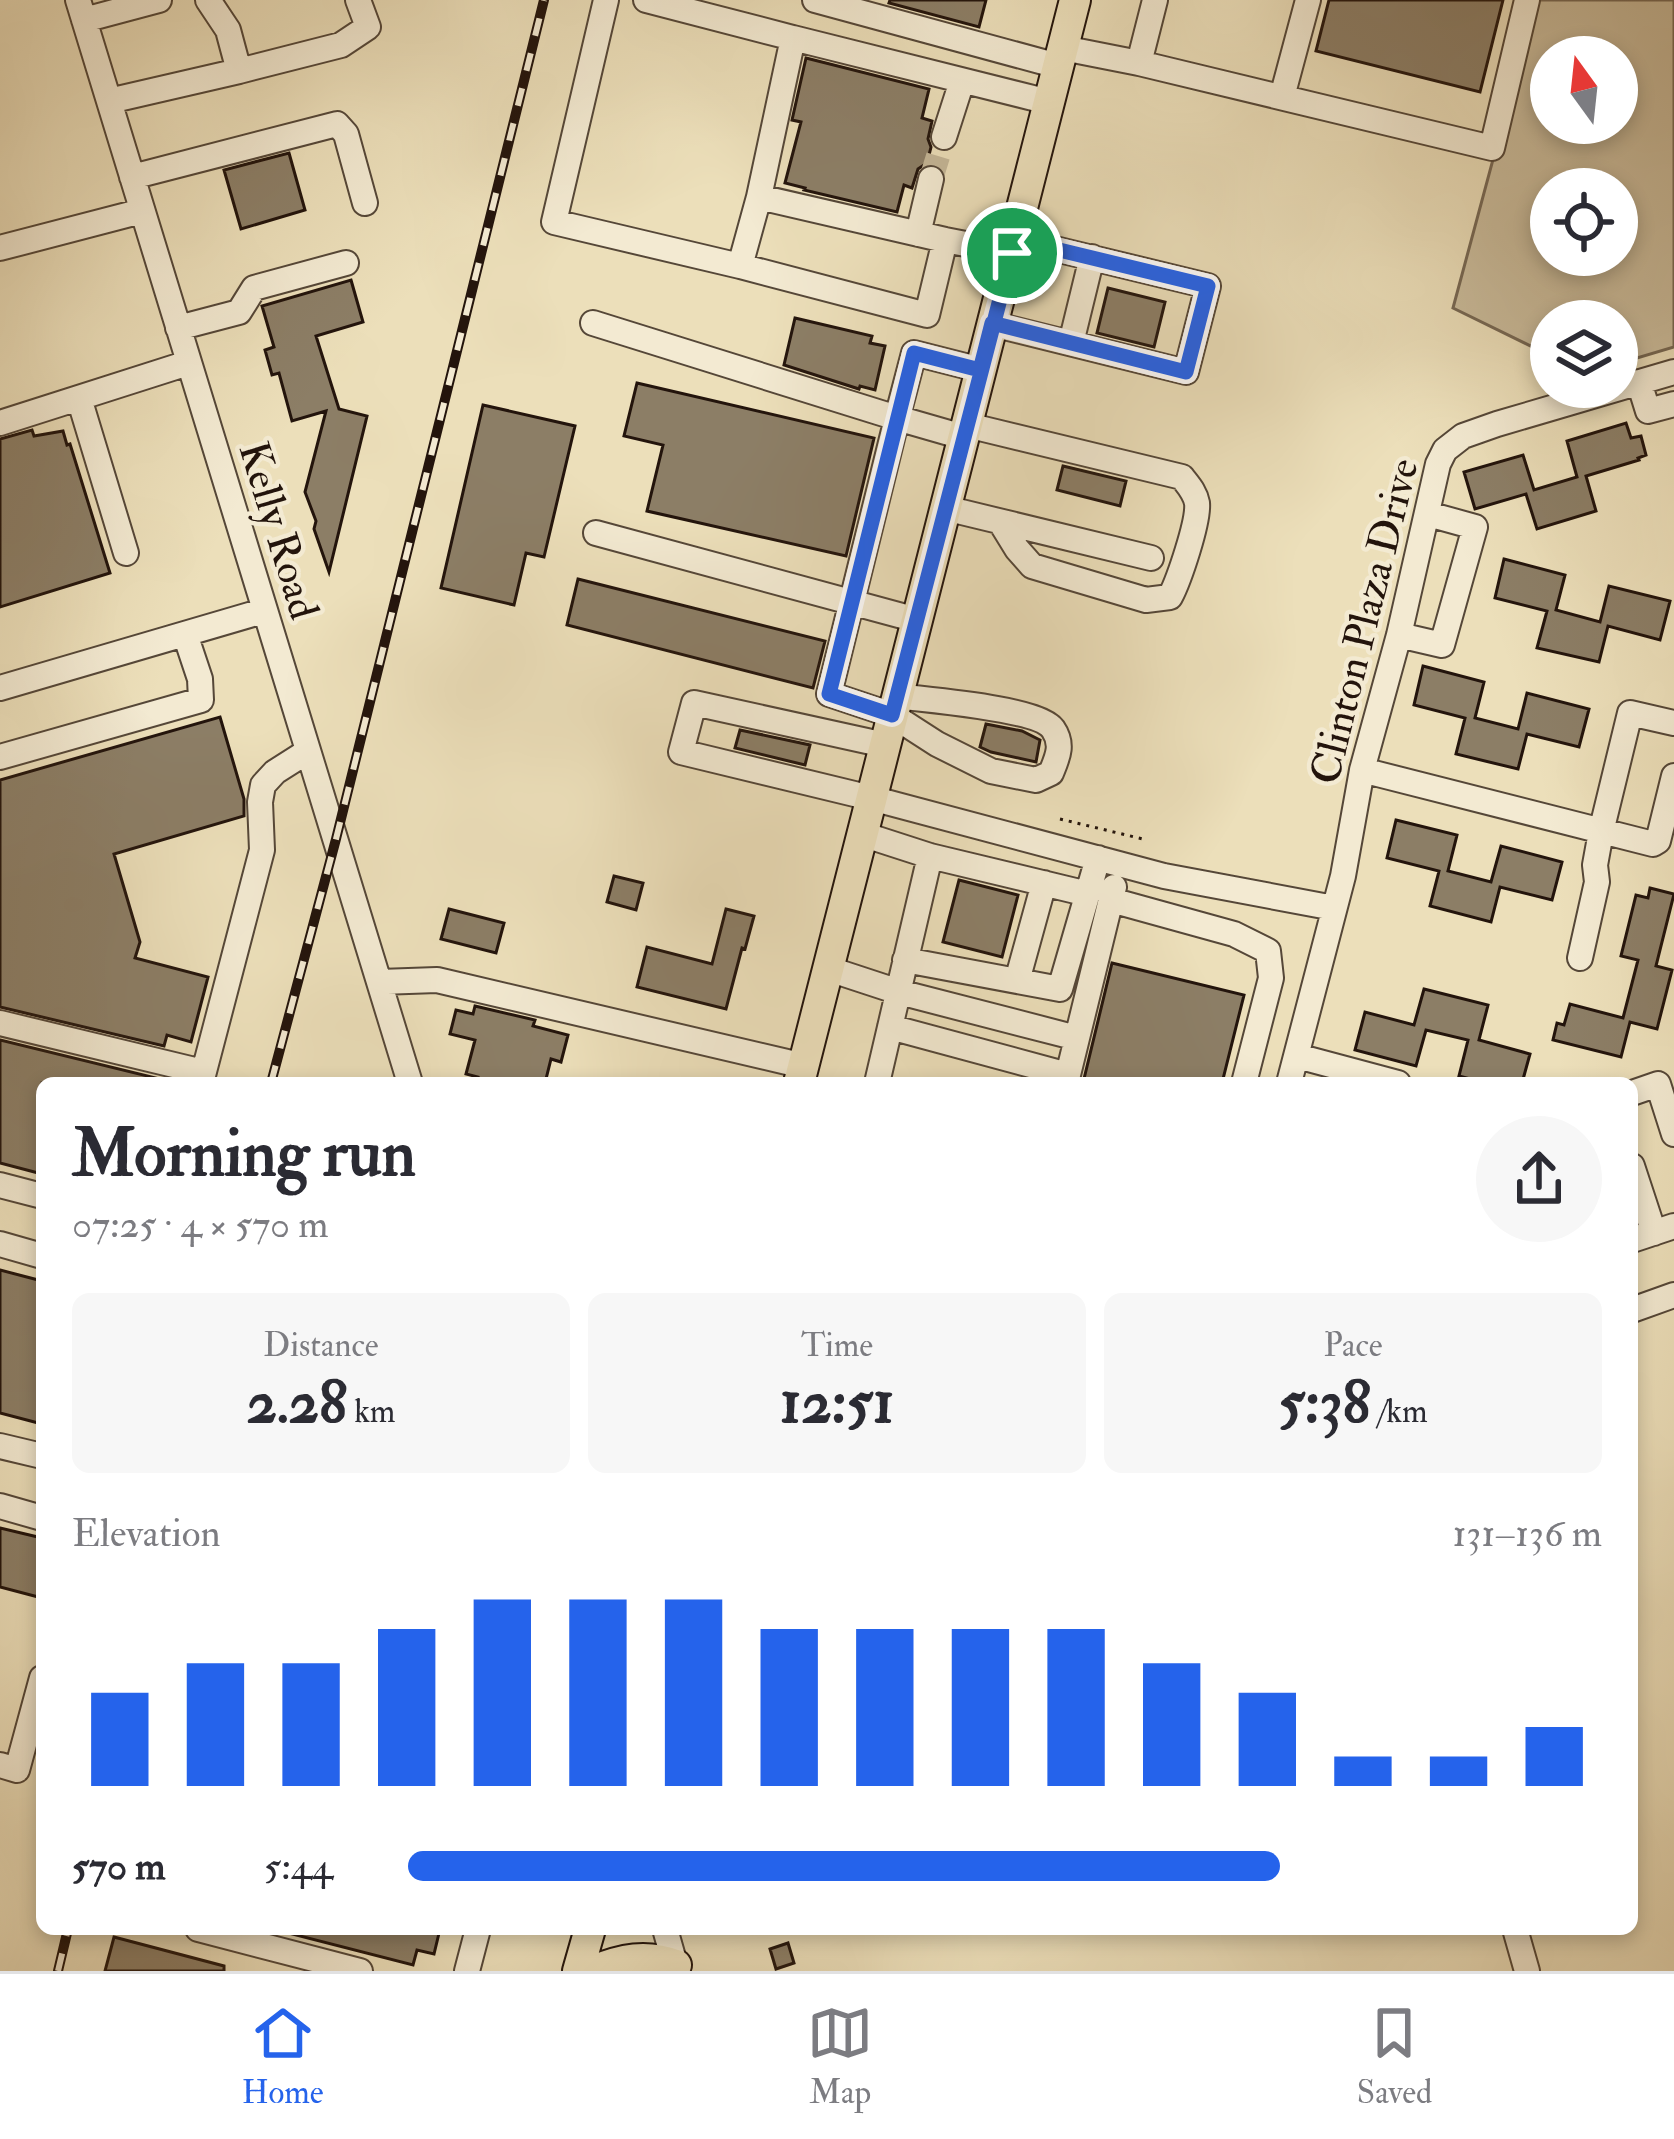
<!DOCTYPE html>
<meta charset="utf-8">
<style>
:root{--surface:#fff;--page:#f7f7f7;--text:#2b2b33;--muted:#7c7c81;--line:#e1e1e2;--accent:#2563eb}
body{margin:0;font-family:"IM FELL Double Pica",serif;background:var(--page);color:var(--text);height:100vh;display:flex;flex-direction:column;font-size:45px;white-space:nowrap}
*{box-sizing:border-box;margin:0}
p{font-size:39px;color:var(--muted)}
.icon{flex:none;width:66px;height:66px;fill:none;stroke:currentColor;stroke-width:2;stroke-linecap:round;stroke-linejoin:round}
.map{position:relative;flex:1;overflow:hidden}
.drawer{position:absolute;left:36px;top:1077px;width:1602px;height:858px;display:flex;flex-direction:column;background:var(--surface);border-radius:18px;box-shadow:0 6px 18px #0003}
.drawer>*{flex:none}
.needle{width:78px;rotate:345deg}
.controls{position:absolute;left:1530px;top:36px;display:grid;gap:24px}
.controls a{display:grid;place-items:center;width:108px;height:108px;border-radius:50%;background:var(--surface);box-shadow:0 6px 18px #0003;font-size:60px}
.pin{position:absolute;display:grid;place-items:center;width:102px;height:102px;color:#fff;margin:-51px;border:6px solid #fff;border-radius:50%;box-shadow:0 3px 12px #0007}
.round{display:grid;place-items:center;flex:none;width:126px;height:126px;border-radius:63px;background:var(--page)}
.summary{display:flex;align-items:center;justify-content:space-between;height:204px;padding:0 36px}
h1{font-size:66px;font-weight:700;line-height:90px}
.figures{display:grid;grid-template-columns:repeat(3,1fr);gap:18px;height:204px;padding:12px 36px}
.figures div{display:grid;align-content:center;border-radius:18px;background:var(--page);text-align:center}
.figures b{font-size:60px;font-weight:700}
.figures small{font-size:33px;font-weight:400}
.figures p{font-size:33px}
.chart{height:336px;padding:24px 36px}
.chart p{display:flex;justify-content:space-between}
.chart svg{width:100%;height:216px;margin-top:12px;stroke:var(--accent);stroke-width:6}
ul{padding:0 36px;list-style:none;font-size:39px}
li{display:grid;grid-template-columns:192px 144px 1fr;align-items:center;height:90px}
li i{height:30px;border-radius:15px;background:var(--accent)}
.menu{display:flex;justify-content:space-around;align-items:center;height:168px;border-top:3px solid var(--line);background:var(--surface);font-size:33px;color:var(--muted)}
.menu a{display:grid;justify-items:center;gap:6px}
.menu .selected{color:var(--accent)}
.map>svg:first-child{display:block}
.green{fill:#cabc9c;stroke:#766854;stroke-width:3;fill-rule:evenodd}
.building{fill:#8c7e66;stroke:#23140c;stroke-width:3}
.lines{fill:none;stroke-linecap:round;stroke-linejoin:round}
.minor-tunnel{stroke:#c4b697;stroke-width:24;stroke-dasharray:24 12;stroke-linecap:butt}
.minor-casing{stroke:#554738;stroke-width:28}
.major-casing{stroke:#23140c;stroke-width:34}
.path{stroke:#23140c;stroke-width:3;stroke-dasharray:3 6;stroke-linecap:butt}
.minor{stroke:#f3ead2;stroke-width:24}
.major{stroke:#ecdfba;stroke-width:30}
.rail-casing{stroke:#23140c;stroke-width:10}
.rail{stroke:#f3ead2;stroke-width:6;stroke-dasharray:18;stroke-linecap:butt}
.route-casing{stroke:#fff;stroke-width:24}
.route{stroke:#2563eb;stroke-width:15}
.labels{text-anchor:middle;stroke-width:9;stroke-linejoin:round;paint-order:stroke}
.street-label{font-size:42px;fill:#23140c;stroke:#f3ead2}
</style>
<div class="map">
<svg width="1674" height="1971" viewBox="0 0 1674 1971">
<rect width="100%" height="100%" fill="#ecdfba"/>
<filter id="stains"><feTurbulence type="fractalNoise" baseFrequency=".00167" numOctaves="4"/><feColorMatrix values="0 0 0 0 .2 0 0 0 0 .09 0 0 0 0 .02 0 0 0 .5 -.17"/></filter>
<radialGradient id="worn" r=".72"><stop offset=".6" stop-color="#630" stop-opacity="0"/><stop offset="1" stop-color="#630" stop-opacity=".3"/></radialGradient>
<path class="green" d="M1536,0H1674V347L1617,364V321H1551V356L1453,308ZM1551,57H1617V123H1551ZM1551,189H1617V255H1551Z"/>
<path class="building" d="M890,0H986L979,27L889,3Z
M1329,0H1503L1480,92L1316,51Z
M806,58L929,89L922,118L932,121L928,139L931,147L927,163L918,169L912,188L904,185L897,212L804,190L805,188L785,183L801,122L792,120Z
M289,153L305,210L241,229L224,170Z
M351,280L363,322L316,336L339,409L367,416L329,572L314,529L316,521L305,492L326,411L292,421L279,373L272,375L265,350L274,347L262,306Z
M1108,288L1165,302L1154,347L1097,333Z
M795,318L872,336L870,343L885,346L875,390L860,386L859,389L784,365Z
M637,383L874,438L846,556L647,511L663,445L624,436Z
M483,405L575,426L544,557L526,553L514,605L441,588Z
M1626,423L1631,438L1641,436L1646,455L1638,458L1639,460L1586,476L1596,511L1537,529L1526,494L1475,509L1464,472L1523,455L1534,490L1577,477L1567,441Z
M32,430L34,436L63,431L67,445L70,444L110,573L0,607V439Z
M1063,466L1126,481L1120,506L1057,490Z
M1504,559L1565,575L1556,610L1600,622L1609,586L1670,601L1660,640L1608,626L1599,662L1537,648L1547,611L1495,598Z
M578,579L825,641L813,688L567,625Z
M1423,666L1484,682L1475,718L1518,729L1527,693L1589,709L1579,747L1527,734L1518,769L1456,754L1465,718L1414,705Z
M220,717L244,799V816L114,854L140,942L135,958L208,977L191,1042L167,1035L164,1046L0,1007V780Z
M986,724L1022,731L1040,740L1036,762L991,752L980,747Z
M740,730L810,745L805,765L735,748Z
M1396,820L1457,835L1448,871L1491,882L1501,846L1562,862L1552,900L1500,887L1491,922L1430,906L1439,871L1387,858Z
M614,876L643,883L636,910L607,902Z
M959,880L1018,895L1002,957L943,942Z
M1650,888L1674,894L1656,966L1672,970L1657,1029L1630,1022L1621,1057L1553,1040L1557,1023L1564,1025L1570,1004L1623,1018L1638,960L1621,956L1636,895L1648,898Z
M449,909L504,923L496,953L441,939Z
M726,909L754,916L745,949L742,948L726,1009L637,987L647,947L712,964Z
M1112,963L1244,995L1222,1083H1083Z
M1424,989L1488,1005L1479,1040L1530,1054L1522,1083H1485L1459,1076L1468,1040L1426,1030L1416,1066L1355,1050L1365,1012L1414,1025Z
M475,1006L535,1020L533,1026L568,1035L561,1062L551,1059L545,1083H477L478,1077L466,1074L475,1040L450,1034L456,1010L473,1014Z
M0,1040L156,1078L155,1083H42V1174L0,1163Z
M0,1270L42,1281V1424L0,1413Z
M0,1528L42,1538V1598L0,1587Z
M293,1929H440L434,1954L417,1950L413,1965L292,1934Z
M114,1937L224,1966V1971H105Z
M788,1943L794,1963L776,1969L770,1949Z"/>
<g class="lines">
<path class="minor-tunnel" d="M931,179L944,137"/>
<defs>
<path id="minor" d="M78,0L410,1083
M606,0L554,222L740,266L759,197
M646,0L793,38
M815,0L1058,66
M1155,0L1139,63L1492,148L1527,0
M84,20L159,0
M1063,48L1139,63
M239,71L341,45L368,27L358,0
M1282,97L1308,0
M109,101L239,71L228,30L208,0
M944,137L962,81
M132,177L337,124L346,134L365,203
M918,234L931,179
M0,248L142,211
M740,266L927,315L945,240
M593,323L897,418L914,353L981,370
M992,324L1186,372L1208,286L1051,248L1012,253L945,240L759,197L793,38L1049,102
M178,328L239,312L254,288L346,263
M1071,343L1092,257
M1639,382L1648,411L1674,404
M79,398L126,553
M0,423L188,363
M967,425L1182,477C1188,485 1195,492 1197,503C1199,521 1179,580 1170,597L1146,600L1032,566L1017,549L1001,523
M945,508L1151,558
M596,533L917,620
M1399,635L1442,645L1475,527L1428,514
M0,688L263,611
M897,696C926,700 1038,708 1053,729C1064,745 1057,758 1051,773L1036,780L991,771L937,744L892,715L829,694L897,418L963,437
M885,745L694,703L681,752L871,798L1164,876L1334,908
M0,757L201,700L200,679L185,634
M1362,770L1653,844L1658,841L1674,776
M862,834L930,856L1088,894
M1111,900L1234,934L1268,951L1271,978L1244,1083
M1580,958L1597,882L1595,865L1601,832L1630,713L1674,723
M905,960L1060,989L1098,858
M829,969L899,992L1077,1038
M1017,981L1044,883
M380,982L437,980L804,1066
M0,1023L203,1072
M890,1027L1068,1075
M1297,1056L1398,1083
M201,1083L262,850L260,802L263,785L275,772L308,751
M877,1083L930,856
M1066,1083L1114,887
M1289,1083L1343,876L1362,770L1399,635L1438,464L1445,450L1463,436L1497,424L1674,372
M1632,1093L1658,1084L1674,1134
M1632,1166L1654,1233
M0,1185L42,1196
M1632,1240L1674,1226
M0,1244L42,1256
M1632,1310L1674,1295
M0,1446L42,1456
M0,1506L42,1518
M0,1765L17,1770L42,1678
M198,1929L360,1971
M665,1929L677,1971
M1515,1929L1527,1971
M467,1971L478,1929"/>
<path id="major" d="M799,1083L1075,0
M578,1971L590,1929
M593,1971C622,1959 646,1954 676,1965"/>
</defs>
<use href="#minor" class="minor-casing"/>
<use href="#major" class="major-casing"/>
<path class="path" d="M1060,819L1147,840
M1579,1082V1083"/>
<use href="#minor" class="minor"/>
<use href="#major" class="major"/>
<defs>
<path id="rail" d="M271,1083L336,839L544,0
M58,1971L68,1929"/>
</defs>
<use href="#rail" class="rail-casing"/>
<use href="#rail" class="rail"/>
</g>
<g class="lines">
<defs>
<path id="route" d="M1012,253L892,715L829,694L914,353L980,370L992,323L1186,372L1208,286L1051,248L1012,253"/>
</defs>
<use href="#route" class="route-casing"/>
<use href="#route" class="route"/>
</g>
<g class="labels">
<g class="street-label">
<text transform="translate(280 530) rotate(73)" y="15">Kelly Road</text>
<text transform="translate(1363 621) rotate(-76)" y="15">Clinton Plaza Drive</text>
</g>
</g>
<rect width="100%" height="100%" filter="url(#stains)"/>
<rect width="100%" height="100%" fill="url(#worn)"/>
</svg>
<div class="controls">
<a><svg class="needle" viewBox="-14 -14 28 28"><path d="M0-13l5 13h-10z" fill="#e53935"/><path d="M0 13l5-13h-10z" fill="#7c7c81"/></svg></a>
<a><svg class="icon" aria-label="locate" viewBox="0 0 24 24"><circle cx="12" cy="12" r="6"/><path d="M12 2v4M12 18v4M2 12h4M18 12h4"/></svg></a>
<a><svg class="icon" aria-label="layers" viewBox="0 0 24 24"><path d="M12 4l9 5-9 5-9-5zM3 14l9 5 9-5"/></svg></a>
</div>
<div class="pin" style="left:1012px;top:253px;background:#1e9e55"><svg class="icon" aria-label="arrive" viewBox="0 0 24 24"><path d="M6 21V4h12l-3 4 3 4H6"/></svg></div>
<section class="drawer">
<div class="summary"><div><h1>Morning run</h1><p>07:25 · 4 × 570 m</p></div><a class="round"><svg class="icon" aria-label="share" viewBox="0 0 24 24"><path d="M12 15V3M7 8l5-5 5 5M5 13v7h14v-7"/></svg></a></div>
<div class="figures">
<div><p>Distance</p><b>2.28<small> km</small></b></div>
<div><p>Time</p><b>12:51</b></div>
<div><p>Pace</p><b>5:38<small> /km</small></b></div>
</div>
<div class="chart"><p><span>Elevation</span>131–136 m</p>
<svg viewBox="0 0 160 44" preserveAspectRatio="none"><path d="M5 44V25M15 44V19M25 44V19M35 44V12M45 44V6M55 44V6M65 44V6M75 44V12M85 44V12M95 44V12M105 44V12M115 44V19M125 44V25M135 44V38M145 44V38M155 44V32"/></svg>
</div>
<ul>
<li><b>570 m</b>5:44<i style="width:73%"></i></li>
</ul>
</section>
</div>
<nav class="menu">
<a class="selected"><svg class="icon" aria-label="home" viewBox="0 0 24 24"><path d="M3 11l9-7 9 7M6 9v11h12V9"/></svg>Home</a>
<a><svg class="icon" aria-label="map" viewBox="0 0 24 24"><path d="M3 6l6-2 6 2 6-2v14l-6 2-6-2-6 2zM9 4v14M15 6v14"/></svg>Map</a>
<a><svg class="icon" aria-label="saved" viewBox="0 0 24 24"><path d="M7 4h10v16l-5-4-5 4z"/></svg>Saved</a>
</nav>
